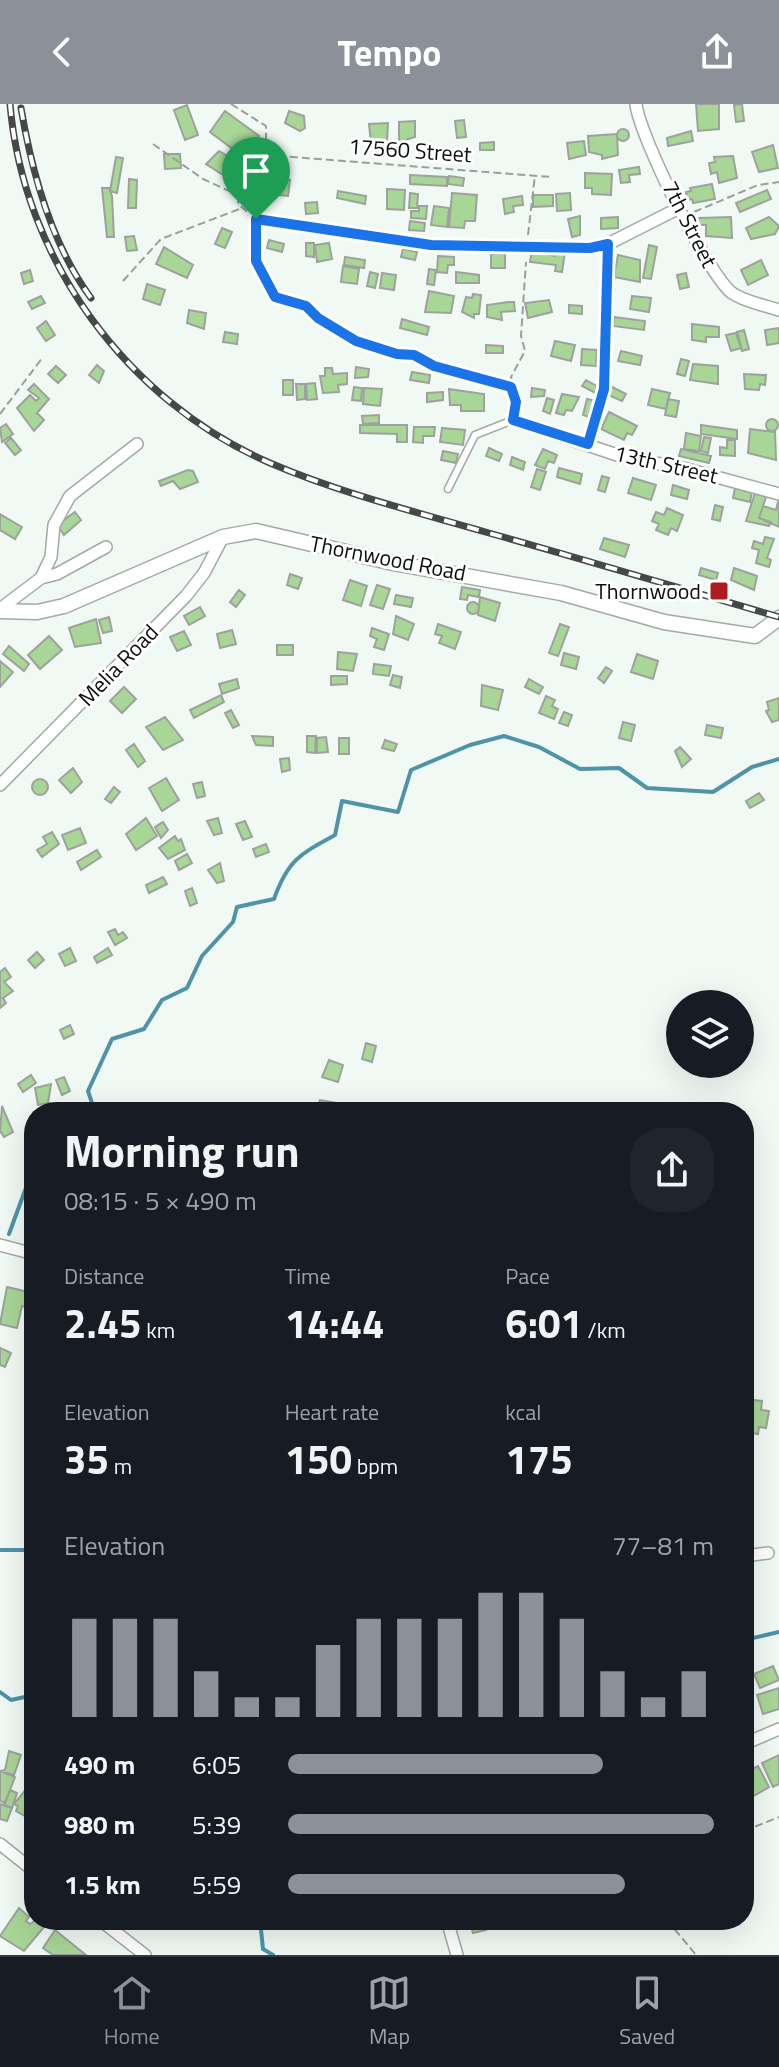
<!DOCTYPE html>
<meta charset="utf-8">
<style>
:root{--surface:#171b24;--page:#20242c;--text:#f1f3f6;--muted:#9ea1a6;--line:#363941;--accent:#8c9099}
body{margin:0;font-family:"Titillium Web",sans-serif;background:var(--page);color:var(--text);height:100vh;display:flex;flex-direction:column;font-size:30px;white-space:nowrap}
*{box-sizing:border-box;margin:0}
p{font-size:26px;color:var(--muted)}
.icon{flex:none;width:44px;height:44px;fill:none;stroke:currentColor;stroke-width:2;stroke-linecap:round;stroke-linejoin:round}
.map{position:relative;flex:1;overflow:hidden}
.panel{position:absolute;left:24px;top:998px;width:730px;height:828px;display:flex;flex-direction:column;background:var(--surface);border-radius:32px;box-shadow:0 8px 32px #0002}
.panel>*{flex:none}
.buttons{position:absolute;left:666px;top:886px;display:grid;gap:16px}
.buttons a{display:grid;place-items:center;width:88px;height:88px;border-radius:50%;background:var(--surface);box-shadow:0 8px 32px #0002;font-size:40px}
.pin{position:absolute;display:grid;place-items:center;width:68px;height:68px;color:#fff;margin:-82px -34px;border-radius:50% 50% 50% 0;rotate:-45deg;box-shadow:0 0 8px #0007}
.pin .icon{rotate:45deg}
.round{display:grid;place-items:center;flex:none;width:84px;height:84px;border-radius:32px;background:var(--page)}
.head{display:flex;align-items:center;justify-content:space-between;height:136px;padding:0 40px}
h1{font-size:44px;font-weight:700;line-height:60px}
.metrics{display:grid;grid-template-columns:repeat(3,1fr);gap:12px;height:136px;padding:8px 40px}
.metrics div{display:grid;align-content:center}
.metrics b{font-size:40px;font-weight:700}
.metrics small{font-size:22px;font-weight:400}
.metrics p{font-size:22px}
.chart{height:224px;padding:16px 40px}
.chart p{display:flex;justify-content:space-between}
.chart svg{width:100%;height:144px;margin-top:8px;stroke:var(--accent);stroke-width:6}
ul{padding:0 40px;list-style:none;font-size:26px}
li{display:grid;grid-template-columns:128px 96px 1fr;align-items:center;height:60px}
li i{height:20px;border-radius:10px;background:var(--accent)}
header{display:flex;justify-content:space-between;align-items:center;height:104px;padding:0 40px;background:var(--accent);color:#fff;font-size:36px;font-weight:700}
.tab-bar{display:flex;justify-content:space-around;align-items:center;height:112px;border-top:2px solid var(--line);background:var(--surface);font-size:22px;color:var(--muted)}
.tab-bar a{display:grid;justify-items:center;gap:4px}
.tab-bar .on{color:var(--accent)}
.map>svg:first-child{display:block}
.lines{fill:none;stroke-linecap:round;stroke-linejoin:round}
.stream{stroke:#4f93a7;stroke-width:4}
.building{fill:#a8d696;stroke:#9da29c;stroke-width:2}
.service-casing{stroke:#a3aaa6;stroke-width:9}
.minor-casing{stroke:#a3aaa6;stroke-width:14}
.tertiary-casing{stroke:#a3aaa6;stroke-width:17}
.path{stroke:#999f9d;stroke-width:2;stroke-dasharray:8 4;stroke-linecap:butt}
.service{stroke:#fff;stroke-width:6}
.minor{stroke:#fff;stroke-width:11}
.tertiary{stroke:#fff;stroke-width:14}
.rail-casing{stroke:#444947;stroke-width:7}
.rail{stroke:#fff;stroke-width:4;stroke-dasharray:12;stroke-linecap:butt}
.route-casing{stroke:#fff;stroke-width:16}
.route{stroke:#1a73e8;stroke-width:10}
.poi-dot{fill:#ae1d1b;stroke:#fff;stroke-width:3}
.labels{text-anchor:middle;stroke-width:6;stroke-linejoin:round;paint-order:stroke}
.street-label{font-size:22px;fill:#0a0d0c;stroke:#fff}
.poi-label{font-size:22px;fill:#0a0d0c;stroke:#fff;text-anchor:end}
</style>
<header><svg class="icon" aria-label="back" viewBox="0 0 24 24"><path d="M15 5l-7 7 7 7"/></svg>Tempo<svg class="icon" aria-label="share" viewBox="0 0 24 24"><path d="M12 15V3M7 8l5-5 5 5M5 13v7h14v-7"/></svg></header>
<div class="map">
<svg width="779" height="1851" viewBox="0 0 779 1851">
<rect width="100%" height="100%" fill="#f1f9f5"/>
<g class="lines">
<path class="stream" d="M90,1008L92,999L88,987L112,935L144,925L162,896L187,884L202,852L233,818L237,803L274,795C288,756 300,750 335,731L342,697L398,708L411,666L470,641L504,632L539,643L580,665L619,664L647,684L713,688L752,663L779,655
M9,1130L27,1081L34,1075
M0,1446H34
M744,1536L779,1528
M0,1588L11,1596L34,1591
M260,1816L263,1845L273,1851"/>
</g>
<path class="building" d="M696,0H719V25L698,27Z
M742,0L744,17L736,18L734,1Z
M187,1L198,31L185,36L174,6Z
M225,7L259,32L254,39L249,35L238,49L210,28Z
M289,7L304,12L305,24L300,27L285,19Z
M464,16L466,33L457,34L455,17Z
M415,17V33L399,38V18Z
M388,19L387,38L371,39L369,20Z
M617 31a6 6 0 1 1 12 0a6 6 0 1 1-12 0Z
M691,27L693,37L668,42L667,34Z
M617,30L618,51L602,55V51L589,48L588,32Z
M584,37L586,51L569,55L567,39Z
M494,38V46H480V39Z
M773,41L778,64L759,68L752,48Z
M219,47L236,57L223,71L206,60Z
M164,50H180L181,64L165,65Z
M733,52L737,74L719,79L717,68L711,70L709,59L715,58L714,53Z
M116,53L123,54L117,89L110,87Z
M639,63L640,70L629,71L630,78L621,79L619,66Z
M585,69L612,70L611,91L592,90V84H585Z
M410,71L447,73V82L410,80Z
M449,72L464,74L463,82L448,80Z
M271,74L290,76L288,92L270,90Z
M129,75L137,76L136,104H128Z
M712,80L715,95L693,99L692,95L687,96L686,88L691,87L690,84Z
M102,84H109L112,92L114,133H107Z
M387,85L405,86L404,106L387,105Z
M767,86L771,95L740,108L736,99Z
M338,87L366,92L365,100L337,94Z
M410,89L418,90L417,104H409Z
M452,89L477,91L475,117H465L464,124L449,123Z
M570,89L571,106L557,107L556,90Z
M533,91H553V102L533,103Z
M522,92L523,101L513,102L514,108L505,110L503,95Z
M317,98L318,109L306,110L305,99Z
M419,102H427L426,115L411,114V107H419Z
M434,102L449,104L447,123L431,121Z
M580,112V131L572,133L568,115Z
M618,113V124L601,125V114Z
M731,113L732,134L706,132V121H699V114Z
M769,113L779,122L775,130L751,135L746,124Z
M410,117L425,119L424,127L409,126Z
M222,124L232,128L225,144L215,140Z
M134,132L137,146L127,147L125,133Z
M269,136L284,140L282,148L267,144Z
M306,139H314V153L306,152Z
M329,139L332,155L317,158L315,141Z
M649,141L657,143L651,175L643,174Z
M164,143L193,161L187,174L156,160Z
M403,145L417,148L415,156L401,153Z
M532,146L555,152L556,146L565,148L562,168L555,167L556,161L530,158Z
M505,149V164H491V150Z
M618,151L640,156V178L614,173Z
M438,152L454,153V161H448L447,169L437,168Z
M345,153L365,156L364,164L344,161Z
M761,156L768,171L748,181L741,166Z
M343,162L359,165L357,180L341,178Z
M429,165L436,166L434,181L427,180Z
M30,166L33,177L24,180L21,169Z
M370,168L378,170L375,184L367,182Z
M456,168L479,171V179H456Z
M382,169L396,171L394,186L380,184Z
M686,169L689,183L680,185L677,171Z
M147,180L165,186L160,201L143,195Z
M429,187L454,192L451,209L425,208Z
M473,190L481,191L479,210H474V214L462,208L466,193L472,194Z
M41,192L45,199L32,205L28,198Z
M632,192L651,194L649,208L630,205Z
M549,196L552,208L528,214L525,199Z
M508,198H514L515,207L501,208L502,216L487,213V201Z
M569,201L582,202V210L569,209Z
M189,206L206,209L204,225L187,219Z
M614,213L645,217L644,226L613,222Z
M402,215L429,223L427,231L400,224Z
M46,217L55,231L46,237L37,224Z
M692,220L719,223V233H706V238L692,236Z
M779,224V239L767,241L765,226Z
M744,226L749,245L742,247L737,228Z
M225,228L238,230L237,240L223,238Z
M736,229L741,244L731,247L726,231Z
M555,237L575,241L571,257L551,252Z
M486,241L503,242V249H486Z
M582,245L597,246L596,262L581,261Z
M621,247L642,252L640,261L618,257Z
M681,255L689,257L685,272L677,270Z
M693,260L718,262V280L690,276Z
M97,261L104,267L99,279L89,271Z
M56,262L66,271L58,279L48,270Z
M356,263L369,265L368,273L355,274Z
M325,264H332L333,270L347,269V280L338,281L339,288L323,289L320,272H325Z
M412,268L430,271L429,279L410,276Z
M744,270L766,271L765,281L760,280L759,286L745,285Z
M283,276H293V291H283Z
M586,276L600,284L597,290L582,282Z
M315,279L317,295L307,296L306,280Z
M34,280L49,295L37,309L44,316L34,327L17,304L30,291L36,297L39,294L28,286Z
M296,280H305V295L297,296Z
M354,283L362,284L361,297L352,296Z
M612,283L626,290L622,297L608,291Z
M364,284L382,285L380,302L363,300Z
M532,284L545,286L544,292L531,293Z
M449,285L484,290V307H461V301H450Z
M652,285L670,289L666,305L648,301Z
M443,288V296L427,298V289Z
M562,290L579,293L572,307L566,306L564,311L556,309Z
M547,294L554,296L550,310L543,307Z
M587,295L596,297L591,314L583,311Z
M668,295L679,297L676,313L665,311Z
M609,308L637,322L632,331L627,329L624,336L601,325Z
M379,311V319L363,320L362,312Z
M766 321a6 6 0 1 1 12 0a6 6 0 1 1-12 0Z
M6,320L13,330L2,338L0,324Z
M360,321H407V338H397V330L360,329Z
M701,321L737,326V335L701,330Z
M414,323H435L434,332H423V339L413,338Z
M442,324L465,326L463,341L440,338Z
M750,325L775,328L776,356L748,349Z
M686,329L701,332L699,347L684,345Z
M704,333L711,334L708,349L701,347Z
M11,334L21,346L15,351L5,339Z
M727,336H735V352L720,351V343L727,344Z
M489,344L502,350L499,357L486,352Z
M543,345L557,351L554,359L548,357L545,365L535,361Z
M681,345L711,352L709,359L679,352Z
M443,347L458,350L456,359L441,356Z
M512,353L525,358L523,366L510,361Z
M559,364L582,370L580,380L557,373Z
M537,365L546,368L540,386L531,383Z
M188,366L193,367L198,378L180,385L173,377L161,382L159,377Z
M602,372L609,374L605,388L598,386Z
M633,374L656,381L651,396L628,389Z
M673,381L689,386L687,395L671,391Z
M735,384L752,388L750,398L733,394Z
M755,389L766,393L759,414L771,418L769,422L746,417Z
M778,398H779V423L759,414L763,402L776,406Z
M715,401L723,403L720,417L712,415Z
M667,404L683,411L677,427L671,424L668,431L656,426L659,420L652,417L656,408L664,411Z
M75,408L81,416L64,431L57,421Z
M0,410L22,423L15,435L0,426Z
M765,433L774,435L767,454L771,456L769,463L756,459L759,446L752,444L754,437L763,440Z
M604,434L629,441L625,453L600,445Z
M701,464L718,469L716,476L699,471Z
M734,464L757,472L754,486L731,476Z
M290,470L302,474L298,485L287,481Z
M350,476L367,482L361,502L343,496Z
M377,481L390,485L383,505L370,501Z
M462,483L480,486L479,493L468,491L467,496L460,495Z
M239,486L245,491L236,503L230,498Z
M396,491L413,494L411,503L394,500Z
M480,493L500,499L495,517L478,511Z
M467 504a6 6 0 1 1 12 0a6 6 0 1 1-12 0Z
M200,503L205,512L189,521L184,512Z
M396,512L414,520L408,536L393,530Z
M109,513L112,527L103,529L99,516Z
M96,515L101,539L75,543L69,524Z
M438,520L461,528L455,545L439,539L442,532L435,530Z
M560,520L569,523L558,552L549,549Z
M372,524L389,530L384,546L374,543L377,535L370,532Z
M232,526L236,540L220,544L217,530Z
M184,527L191,541L177,547L170,533Z
M49,532L62,546L40,565L28,551Z
M277,541H293V551H277Z
M9,542L29,560L24,567L3,550Z
M338,548L357,550L353,567L337,565Z
M564,549L579,553L576,565L561,561Z
M637,550L658,557L653,575L631,568Z
M0,557L13,568L0,583Z
M374,560L391,562L389,572L373,570Z
M606,563L612,567L604,579L598,574Z
M393,571L402,573L400,584L390,581Z
M331,572H347V580L331,581Z
M237,575L239,584L222,590L219,580Z
M529,575L543,583L539,590L525,583Z
M482,581L503,586L498,606L481,602Z
M124,583L136,595L122,609L110,597Z
M221,591L224,598L194,614L190,606Z
M546,592L555,596L552,602L558,605L554,615L539,609Z
M779,594V616L772,618L766,607L769,606L767,598Z
M231,606L239,621L233,624L225,609Z
M564,608L572,611L568,622L559,619Z
M165,613L183,636L163,646L146,623Z
M623,618L635,621L631,637L619,634Z
M707,621L723,624L721,634L705,631Z
M252,632L273,633V642L256,641Z
M307,632H316L315,649L307,648Z
M326,633L328,648L317,649V634Z
M339,634H349V650H339Z
M385,636L397,640L394,647L382,644Z
M134,640L145,657L138,663L126,646Z
M680,643L691,655L682,663L675,647Z
M289,654L290,666L282,668L280,655Z
M73,664L82,678L71,689L59,676Z
M166,674L179,696L162,707L149,684Z
M32 683a8 8 0 1 1 16 0a8 8 0 1 1-16 0Z
M202,678L205,692L197,694L193,680Z
M114,683L120,688L111,699L105,695Z
M759,689L764,696L750,704L746,697Z
M146,714L157,732L136,746L126,730Z
M218,714L222,729L214,731L207,717Z
M245,717L252,733L243,736L236,720Z
M163,718L168,726L161,734L155,723Z
M80,724L86,739L68,746L62,731Z
M52,728L59,740L42,753L37,746L47,740L43,733Z
M175,732L178,737L181,735L185,746L168,755L159,744Z
M266,740L269,748L256,753L253,745Z
M97,746L101,753L81,766L77,758Z
M187,750L192,759L179,766L175,757Z
M220,759L224,777L217,779L208,766Z
M163,773L167,780L149,789L146,781Z
M192,784L197,799L190,802L185,787Z
M115,825L118,831L123,828L127,834L115,841L108,828Z
M70,844L76,857L65,862L59,850Z
M108,844L112,851L97,859L94,853Z
M37,848L44,856L35,864L28,856Z
M5,864L11,873L4,878L13,887L3,894L6,899L0,904V868Z
M70,921L74,930L64,935L60,926Z
M366,939L376,942L372,958L362,955Z
M329,956L343,961L338,978L322,973Z
M31,971L36,979L23,988L18,980Z
M64,973L70,987L62,991L56,976Z
M51,980L48,999L38,1001L35,984Z
M320,996L337,999L334,1008H315Z
M2,1002L13,1028L4,1033L0,1027Z
M7,1183L33,1189L29,1204L22,1202L17,1224L0,1220Z
M0,1244L11,1249L5,1263L0,1261Z
M744,1295L762,1297L761,1306L769,1307L766,1324L759,1323L758,1330L744,1328Z
M773,1562L779,1576L760,1584L754,1570Z
M779,1584V1605L763,1610L757,1591Z
M9,1647L21,1651L14,1671L0,1667L5,1666Z
M779,1651V1680L773,1683L762,1659Z
M34,1658V1681L25,1676Z
M758,1662L769,1683L752,1693L744,1669Z
M0,1667L15,1673L5,1699L0,1697Z
M31,1679L34,1681V1717L16,1707L18,1702L14,1700Z
M10,1686L17,1689L12,1704L4,1701Z
M0,1700L12,1704L7,1717L0,1715Z
M19,1804L29,1813L26,1817L30,1820L36,1816L44,1823L24,1847L0,1832Z
M469,1816H483L486,1826L473,1829Z
M55,1826L86,1851H53L43,1844Z"/>
<g class="lines">
<defs>
<path id="service" d="M448,385L475,331L513,316"/>
<path id="minor" d="M636,0C639,31 708,171 732,189C745,198 764,201 779,206
M379,133L431,141L590,144L608,140L679,104
M513,316L623,353L687,365L779,390
M588,340L604,285L608,140
M41,474L57,470L106,443
M0,505L41,474L51,453L54,421L70,392L137,340
M0,681L186,492L204,469L223,433
M0,1141L34,1150
M744,1452L768,1449
M744,1640L779,1625
M0,1740L34,1767
M100,1816L145,1851
M447,1816L457,1851"/>
<path id="tertiary" d="M0,507L37,508L64,502L223,433L256,427L393,459L561,489L664,518L755,532L779,514"/>
</defs>
<use href="#service" class="service-casing"/>
<use href="#minor" class="minor-casing"/>
<use href="#tertiary" class="tertiary-casing"/>
<path class="path" d="M231,0L266,22V56L239,92L238,100L256,115L366,131
M153,40L203,75L238,91
M266,51L551,73
M694,108L758,81L779,78
M256,115V157L275,193L306,202L318,214L356,237L397,250L414,251L434,262L511,283
M528,131L535,71
M123,177L161,135L242,104
M515,302L511,273L525,247L521,232L526,158
M0,310L43,253
M744,1727L779,1713
M667,1816L696,1851"/>
<use href="#service" class="service"/>
<use href="#minor" class="minor"/>
<use href="#tertiary" class="tertiary"/>
<defs>
<path id="rail" d="M10,0C23,155 127,297 270,359C340,389 416,408 489,429C586,456 682,485 779,513
M21,4C32,69 51,140 91,194"/>
</defs>
<use href="#rail" class="rail-casing"/>
<use href="#rail" class="rail"/>
</g>
<g class="lines">
<defs>
<path id="route" d="M256,115L431,141L590,144L608,140L604,285L588,340L513,316L516,298L511,283L434,262L414,251L397,250L356,237L318,214L306,202L275,193L256,157Z"/>
</defs>
<use href="#route" class="route-casing"/>
<use href="#route" class="route"/>
</g>
<rect class="poi-dot" x="709" y="477" width="20" height="20" rx="4"/>
<g class="labels">
<g class="street-label">
<text transform="translate(410 46) rotate(4)" y="8">17560 Street</text>
<text transform="translate(690 120) rotate(63)" y="8">7th Street</text>
<text transform="translate(666 360) rotate(13)" y="8">13th Street</text>
<text transform="translate(388 454) rotate(11)" y="8">Thornwood Road</text>
<text transform="translate(118 561) rotate(-46)" y="8">Melia Road</text>
</g>
<g class="poi-label">
<text x="701" y="495">Thornwood</text>
</g>
</g>
</svg>
<div class="buttons">
<a><svg class="icon" aria-label="layers" viewBox="0 0 24 24"><path d="M12 4l9 5-9 5-9-5zM3 14l9 5 9-5"/></svg></a>
</div>
<div class="pin" style="left:256px;top:115px;background:#1e9e55"><svg class="icon" aria-label="arrive" viewBox="0 0 24 24"><path d="M6 21V4h12l-3 4 3 4H6"/></svg></div>
<section class="panel">
<div class="head"><div><h1>Morning run</h1><p>08:15 · 5 × 490 m</p></div><a class="round"><svg class="icon" aria-label="share" viewBox="0 0 24 24"><path d="M12 15V3M7 8l5-5 5 5M5 13v7h14v-7"/></svg></a></div>
<div class="metrics">
<div><p>Distance</p><b>2.45<small> km</small></b></div>
<div><p>Time</p><b>14:44</b></div>
<div><p>Pace</p><b>6:01<small> /km</small></b></div>
</div>
<div class="metrics">
<div><p>Elevation</p><b>35<small> m</small></b></div>
<div><p>Heart rate</p><b>150<small> bpm</small></b></div>
<div><p>kcal</p><b>175</b></div>
</div>
<div class="chart"><p><span>Elevation</span>77–81 m</p>
<svg viewBox="0 0 160 44" preserveAspectRatio="none"><path d="M5 44V14M15 44V14M25 44V14M35 44V30M45 44V38M55 44V38M65 44V22M75 44V14M85 44V14M95 44V14M105 44V6M115 44V6M125 44V14M135 44V30M145 44V38M155 44V30"/></svg>
</div>
<ul>
<li><b>490 m</b>6:05<i style="width:74%"></i></li>
<li><b>980 m</b>5:39<i style="width:100%"></i></li>
<li><b>1.5 km</b>5:59<i style="width:79%"></i></li>
</ul>
</section>
</div>
<nav class="tab-bar">
<a class="on"><svg class="icon" aria-label="home" viewBox="0 0 24 24"><path d="M3 11l9-7 9 7M6 9v11h12V9"/></svg>Home</a>
<a><svg class="icon" aria-label="map" viewBox="0 0 24 24"><path d="M3 6l6-2 6 2 6-2v14l-6 2-6-2-6 2zM9 4v14M15 6v14"/></svg>Map</a>
<a><svg class="icon" aria-label="saved" viewBox="0 0 24 24"><path d="M7 4h10v16l-5-4-5 4z"/></svg>Saved</a>
</nav>
